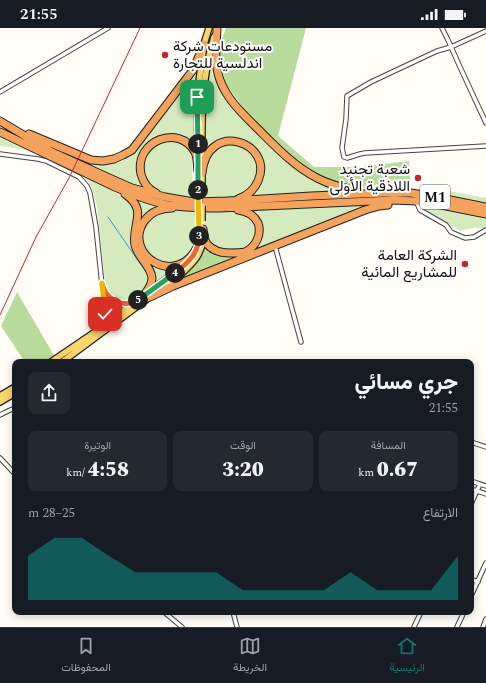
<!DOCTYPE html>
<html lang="ar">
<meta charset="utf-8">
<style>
:root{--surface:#171b24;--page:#242831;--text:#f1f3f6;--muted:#9ea1a6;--line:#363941;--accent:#0f766e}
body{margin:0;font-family:Spectral,Vazirmatn,serif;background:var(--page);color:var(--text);direction:rtl;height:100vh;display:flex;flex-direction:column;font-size:15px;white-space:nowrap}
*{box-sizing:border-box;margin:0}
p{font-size:13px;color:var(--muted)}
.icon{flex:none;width:22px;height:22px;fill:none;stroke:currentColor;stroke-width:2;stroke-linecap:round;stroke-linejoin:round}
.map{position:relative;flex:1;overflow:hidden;direction:ltr}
.sheet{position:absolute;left:12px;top:331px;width:462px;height:256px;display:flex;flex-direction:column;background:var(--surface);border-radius:8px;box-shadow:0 2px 10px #0003;direction:rtl}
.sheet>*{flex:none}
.pin{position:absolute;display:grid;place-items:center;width:34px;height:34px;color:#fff;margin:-17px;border-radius:8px;box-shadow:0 2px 6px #0006}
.km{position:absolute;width:20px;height:20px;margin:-10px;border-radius:50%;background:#222;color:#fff;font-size:11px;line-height:20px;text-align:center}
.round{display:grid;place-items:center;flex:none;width:42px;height:42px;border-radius:8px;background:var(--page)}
.head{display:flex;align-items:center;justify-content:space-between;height:68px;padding:0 16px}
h1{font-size:22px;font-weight:800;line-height:30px}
.metrics{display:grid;grid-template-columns:repeat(3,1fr);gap:6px;height:68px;padding:4px 16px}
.metrics div{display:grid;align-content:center;border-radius:8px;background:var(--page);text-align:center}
.metrics b{font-size:20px;font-weight:800}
.metrics small{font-size:11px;font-weight:400}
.metrics p{font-size:11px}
.chart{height:112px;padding:8px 16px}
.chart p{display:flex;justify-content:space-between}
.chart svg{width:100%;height:72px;margin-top:4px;fill:var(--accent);opacity:.7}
.status{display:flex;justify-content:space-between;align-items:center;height:28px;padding:0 20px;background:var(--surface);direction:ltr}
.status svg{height:11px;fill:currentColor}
.dock{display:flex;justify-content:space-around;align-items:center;height:56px;border-top:1px solid var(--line);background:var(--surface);font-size:11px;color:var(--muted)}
.dock a{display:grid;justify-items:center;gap:2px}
.dock .active{color:var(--accent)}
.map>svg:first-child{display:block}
.green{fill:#d5ebbd}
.forest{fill:#b9dc9c}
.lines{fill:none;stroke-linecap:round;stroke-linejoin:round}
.stream{stroke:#3f96cf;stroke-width:1}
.street-casing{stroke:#444;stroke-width:5.5}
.primary-casing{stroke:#222;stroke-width:8}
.highway-casing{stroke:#222;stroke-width:9}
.street{stroke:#fff;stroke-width:3.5}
.primary{stroke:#f9d66b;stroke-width:5.5}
.highway{stroke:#f5a25d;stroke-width:7}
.rail{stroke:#c4262e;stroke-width:1}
.primary-bridge-casing{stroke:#222;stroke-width:8;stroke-linecap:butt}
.primary-bridge{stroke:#f9d66b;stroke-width:5.5}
.split-1-casing{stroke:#fff;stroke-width:8}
.split-2-casing{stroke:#fff;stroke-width:8}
.split-3-casing{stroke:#fff;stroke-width:8}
.split-4-casing{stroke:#fff;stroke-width:8}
.split-5-casing{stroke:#fff;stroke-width:8}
.split-6-casing{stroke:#fff;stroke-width:8}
.split-7-casing{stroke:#fff;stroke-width:8}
.split-1{stroke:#22a559;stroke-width:5}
.split-2{stroke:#22a559;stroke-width:5}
.split-3{stroke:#f5b400;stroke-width:5}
.split-4{stroke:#f0652b;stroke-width:5}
.split-5{stroke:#22a559;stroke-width:5}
.split-6{stroke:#f0652b;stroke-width:5}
.split-7{stroke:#f5b400;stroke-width:5}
.poi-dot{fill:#c4262e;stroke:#fff;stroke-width:1.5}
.labels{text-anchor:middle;stroke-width:4;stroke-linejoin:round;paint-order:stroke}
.shield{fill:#fff;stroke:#585858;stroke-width:1}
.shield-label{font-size:14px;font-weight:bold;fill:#111}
.poi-label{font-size:15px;fill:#111;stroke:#fff;text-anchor:end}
</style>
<div class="status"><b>21:55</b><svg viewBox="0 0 49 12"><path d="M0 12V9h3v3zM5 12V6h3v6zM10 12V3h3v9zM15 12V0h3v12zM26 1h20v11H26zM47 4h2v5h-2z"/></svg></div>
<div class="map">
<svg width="486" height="599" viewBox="0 0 486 599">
<rect width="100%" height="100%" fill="#fffdf5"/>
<path class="green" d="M212,25L216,49L223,67L235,82L284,131L305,147L323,155L352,165L262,167L248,169C252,164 258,160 261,154C263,150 264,144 264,139C263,116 235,103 215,115C210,117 207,122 204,126L205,66L207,45Z
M199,42L194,74L193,116L158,109C153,112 146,115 143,120C133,132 134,148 144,160L124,153L52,119L87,133L101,137L112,136L122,133L134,124L145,112Z
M0,110L27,122L0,118Z
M176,113L185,117L192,125L193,170C174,167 148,169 143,144C142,139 144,131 145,125C156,117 162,114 176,113Z
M237,115C242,119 252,123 255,128C263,144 254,164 237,169C227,171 215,170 205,170V144L208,130L219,118Z
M83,148L122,167L135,179L150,252L146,260L130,273H121L113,270L107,264L105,255L97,179C94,166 93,157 83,148Z
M448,163L486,170V176L442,168V166Z
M134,170L159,178C156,180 151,181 148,184C133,198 134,225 153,236C160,240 169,241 177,240L152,258C157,243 149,236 141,225C139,223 137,220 136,217C133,202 148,182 134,170Z
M366,177L250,224L261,202L247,181Z
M424,178L486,191V200H473L460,203L423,182Z
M170,182L196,184C196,195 198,207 194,218C192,224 188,227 182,231C154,248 127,208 152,188C157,185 164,184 170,182Z
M205,184C215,184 234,182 242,185C259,191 260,214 244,221C242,222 238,222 235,222C223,222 209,220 206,206C204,199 205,191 205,184Z"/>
<path class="forest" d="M226,0H306L278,108L314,139H360L409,133L411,163L375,162L346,157L316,146L300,135L248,86L225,55L219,19Z
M205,217L240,228L174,255C187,244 201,234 205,217Z
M17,264L55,329L47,334H25L1,298Z"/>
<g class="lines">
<path class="stream" d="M108,189L148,247"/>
<defs>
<path id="street" d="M442,0L448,12L460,39L486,95
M486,3L451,19L437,23L371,54L347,68L346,91L342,120L344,129L347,130L360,126L365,125L486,118
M0,64L108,0
M0,126L38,131L46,133L79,149L87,158L90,165L96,199L105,286L104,293L102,298
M416,173L420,182L446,197L451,204L465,210L474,209L486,202
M275,218L301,314
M103,259C108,272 119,277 132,275
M0,387L8,383L15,380
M471,414L486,419
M0,430L15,446
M471,453L486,458
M471,461L486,466
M471,476L480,456
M471,551L478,554
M471,568L486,535
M164,584L182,599
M233,584L237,599
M414,599L421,584
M457,599L464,584
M483,599L486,591"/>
<path id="primary" d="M198,128L197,69L204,16L209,0
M202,154C202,103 199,58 214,9
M198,217L199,210V194
M110,270L119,290
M51,334L101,300L144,267L179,242L190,232
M62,334L182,245C192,236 201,227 203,212
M0,368L15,359
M0,374L15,365"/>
<path id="highway" d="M217,1C216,18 214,35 220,52C227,72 244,87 259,102C277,120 294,138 317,150C330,157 344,160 358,163
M0,93L52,124L116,153L132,160L165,169L194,174L227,173L311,168L384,165H411L435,169L486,179
M0,104L115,159C131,166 147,172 163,176C182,180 201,180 220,180L394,172L416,173L431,175L486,186
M29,106L91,132L103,133L114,131L123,127L132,122L193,42L204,16
M202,145C207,91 275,114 258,153C254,162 247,168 238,171
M156,165C148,161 143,154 141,146C134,113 179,95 195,124C198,130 197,137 198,143
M125,166C149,183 131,196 135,217C137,229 151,237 152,250C152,256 148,262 144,267
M172,180C161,180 152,183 145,192C120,226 179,264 199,215
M203,201C203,207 204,211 207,216C213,223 221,225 230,225C235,225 240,225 245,224C256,219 262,206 258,195C254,187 247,183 238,182
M150,269L173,258L365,182L379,178L388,177"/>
</defs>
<use href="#street" class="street-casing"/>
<use href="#primary" class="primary-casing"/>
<use href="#highway" class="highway-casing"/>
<use href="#street" class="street"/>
<use href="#primary" class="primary"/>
<use href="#highway" class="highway"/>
<path class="rail" d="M0,287L36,209L69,150L140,0"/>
<defs>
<path id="primary-bridge" d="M198,154L199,194
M202,178V193"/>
</defs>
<use href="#primary-bridge" class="primary-bridge-casing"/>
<use href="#primary-bridge" class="primary-bridge"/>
</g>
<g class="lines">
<defs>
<path id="split-1" d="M197,69L198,116"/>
<path id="split-2" d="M198,116V162"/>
<path id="split-3" d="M198,162L199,208"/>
<path id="split-4" d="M175,245C188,235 199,225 199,208"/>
<path id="split-5" d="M138,272L175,245"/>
<path id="split-6" d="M102,256C103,259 104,262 106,265C113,275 127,279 138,272"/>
<path id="split-7" d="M102,256V255L105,286"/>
</defs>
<use href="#split-1" class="split-1-casing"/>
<use href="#split-2" class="split-2-casing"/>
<use href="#split-3" class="split-3-casing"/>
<use href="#split-4" class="split-4-casing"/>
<use href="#split-5" class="split-5-casing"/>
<use href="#split-6" class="split-6-casing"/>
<use href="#split-7" class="split-7-casing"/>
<use href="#split-1" class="split-1"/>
<use href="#split-2" class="split-2"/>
<use href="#split-3" class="split-3"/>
<use href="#split-4" class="split-4"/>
<use href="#split-5" class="split-5"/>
<use href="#split-6" class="split-6"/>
<use href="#split-7" class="split-7"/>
</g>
<g class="poi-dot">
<circle cx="165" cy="27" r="4"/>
<circle cx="418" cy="150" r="4"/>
<circle cx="465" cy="236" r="4"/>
</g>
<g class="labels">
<rect class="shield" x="420" y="157" width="30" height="24" rx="3"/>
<g class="shield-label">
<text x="435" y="174">M1</text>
</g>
<g class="poi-label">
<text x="173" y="23" text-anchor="start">مستودعات شركة<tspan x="173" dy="17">اندلسية للتجارة</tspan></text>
<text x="410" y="146">شعبة تجنيد<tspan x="410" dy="17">اللاذقية الأولى</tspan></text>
<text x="457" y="232">الشركة العامة<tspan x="457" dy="17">للمشاريع المائية</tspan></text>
</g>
</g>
</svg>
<div class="pin" style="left:197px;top:69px;background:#1e9e55"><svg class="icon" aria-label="arrive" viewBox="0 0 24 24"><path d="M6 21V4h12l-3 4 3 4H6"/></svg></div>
<div class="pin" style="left:105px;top:286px;background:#d93025"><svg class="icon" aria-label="check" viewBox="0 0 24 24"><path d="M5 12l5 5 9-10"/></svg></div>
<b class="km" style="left:198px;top:116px">1</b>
<b class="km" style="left:198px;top:162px">2</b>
<b class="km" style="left:199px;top:208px">3</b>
<b class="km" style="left:175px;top:245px">4</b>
<b class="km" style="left:138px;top:272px">5</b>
<section class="sheet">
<div class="head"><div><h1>جري مسائي</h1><p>21:55</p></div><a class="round"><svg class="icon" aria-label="share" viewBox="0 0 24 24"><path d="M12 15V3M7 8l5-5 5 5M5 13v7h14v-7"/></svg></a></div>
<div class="metrics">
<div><p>المسافة</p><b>0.67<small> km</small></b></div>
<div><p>الوقت</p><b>3:20</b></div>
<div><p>الوتيرة</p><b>4:58<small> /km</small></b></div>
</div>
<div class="chart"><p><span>الارتفاع</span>25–28 m</p>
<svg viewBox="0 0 160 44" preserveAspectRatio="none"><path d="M0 44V17L10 6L20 6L30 17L40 27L50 27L60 27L70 27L80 38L90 38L100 38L110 38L120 27L130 38L140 38L150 38L160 17V44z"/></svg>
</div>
</section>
</div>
<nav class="dock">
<a class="active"><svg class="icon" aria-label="home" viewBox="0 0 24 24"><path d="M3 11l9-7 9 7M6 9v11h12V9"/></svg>الرئيسية</a>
<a><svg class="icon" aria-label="map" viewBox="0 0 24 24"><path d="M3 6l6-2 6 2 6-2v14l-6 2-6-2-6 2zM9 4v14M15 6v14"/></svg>الخريطة</a>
<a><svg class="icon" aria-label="saved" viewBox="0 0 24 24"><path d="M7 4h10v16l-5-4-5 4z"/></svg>المحفوظات</a>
</nav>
